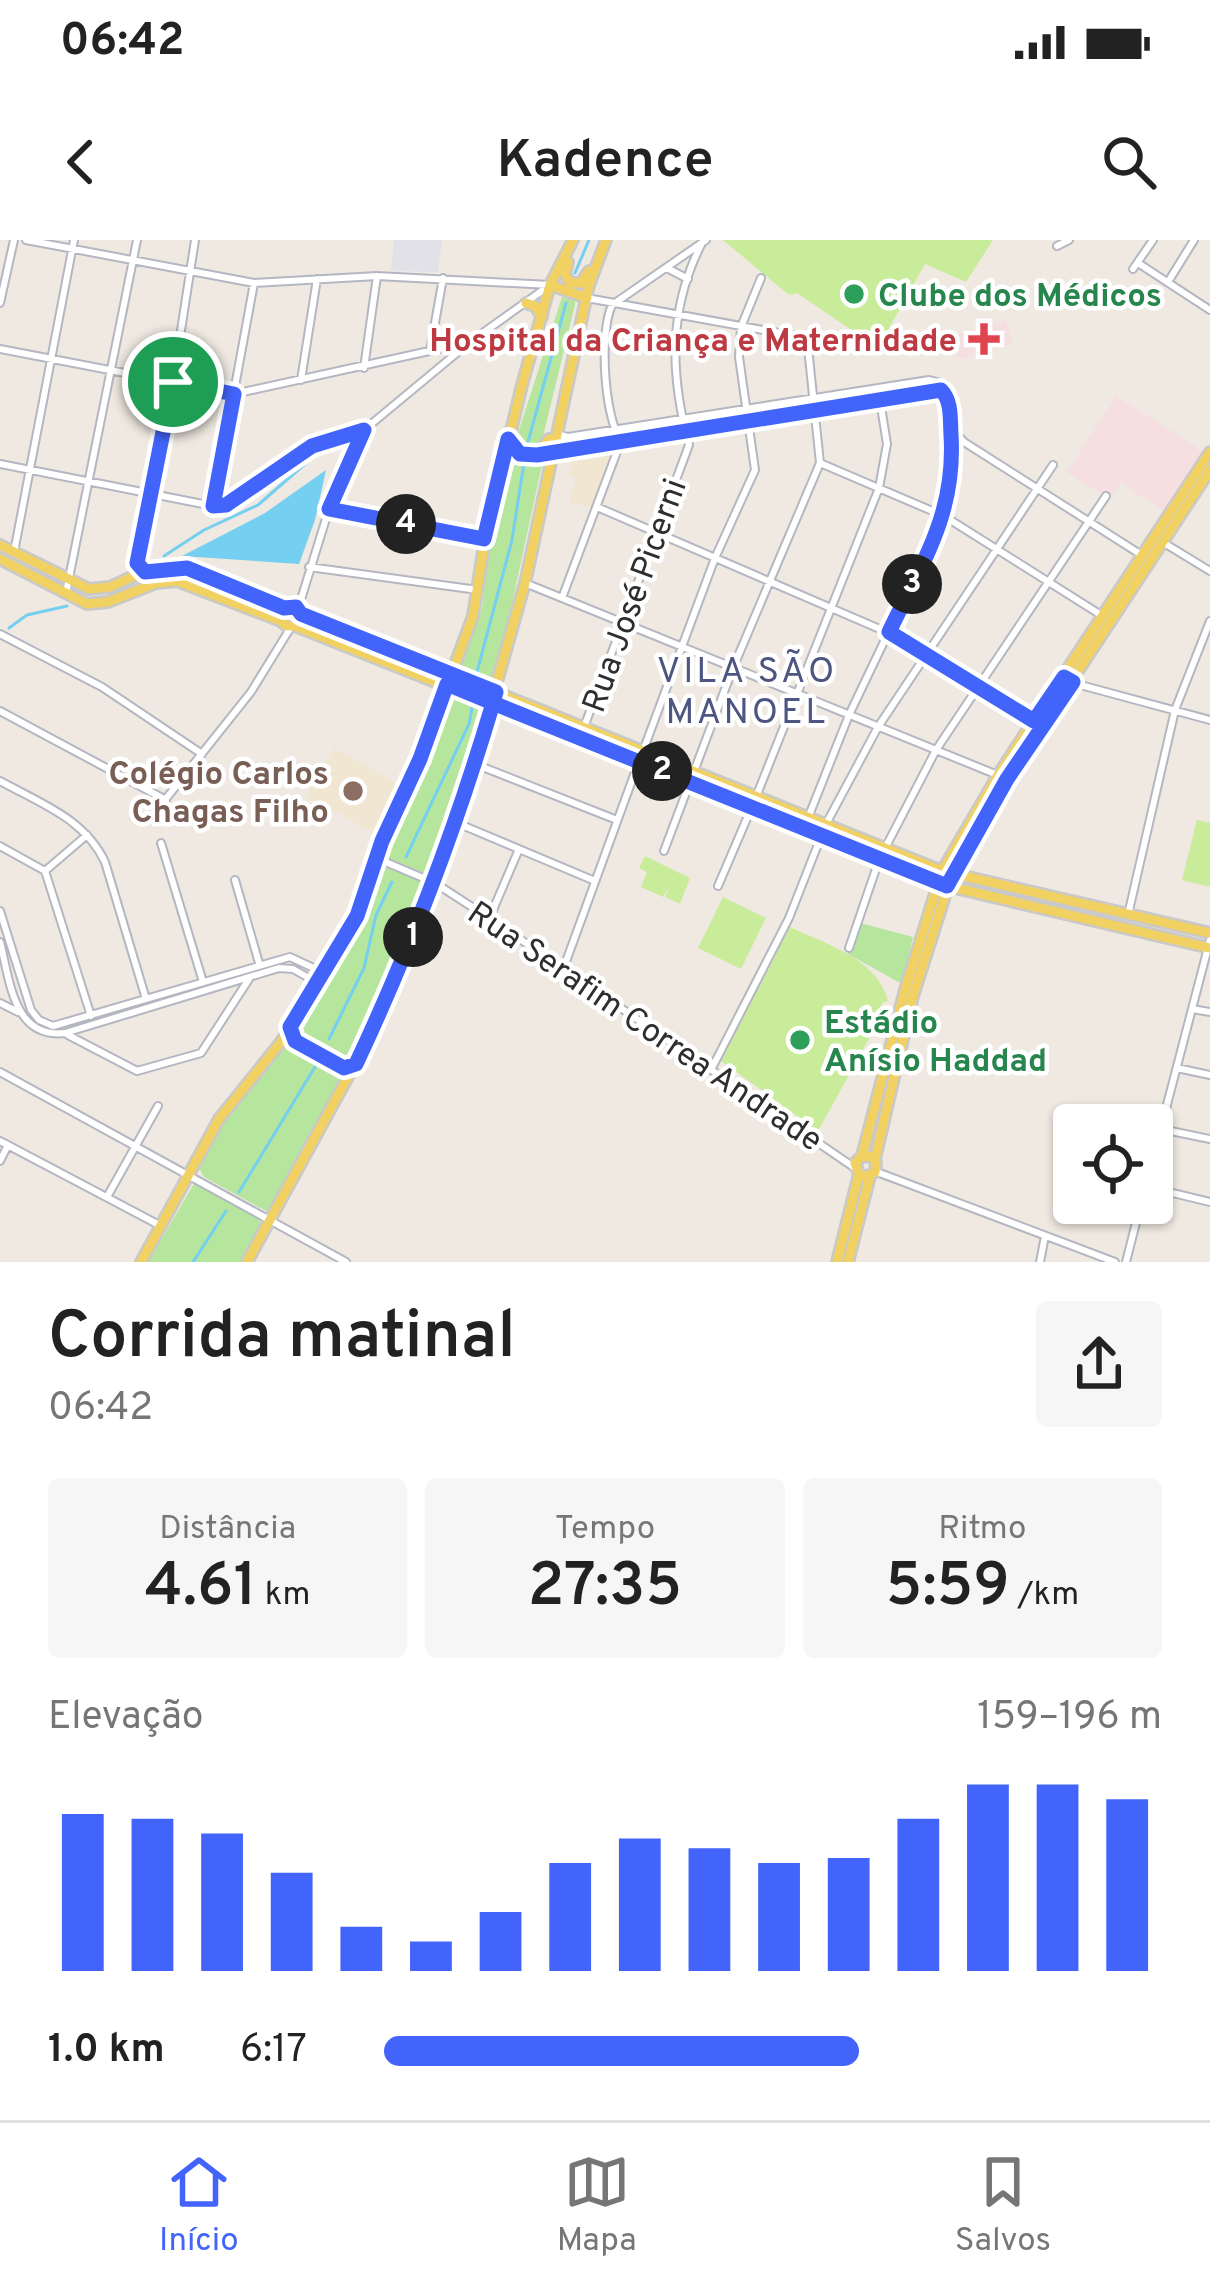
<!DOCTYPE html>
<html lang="pt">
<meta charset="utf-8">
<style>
:root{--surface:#fff;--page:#f6f6f6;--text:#222;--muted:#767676;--line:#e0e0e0;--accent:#4264fb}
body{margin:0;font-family:Overpass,sans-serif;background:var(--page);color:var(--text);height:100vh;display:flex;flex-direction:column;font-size:45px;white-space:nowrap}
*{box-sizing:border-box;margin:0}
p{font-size:39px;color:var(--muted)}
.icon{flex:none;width:66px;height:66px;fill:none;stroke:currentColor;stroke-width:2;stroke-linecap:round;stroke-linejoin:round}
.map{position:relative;height:1022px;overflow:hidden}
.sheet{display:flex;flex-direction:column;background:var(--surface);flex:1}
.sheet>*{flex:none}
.controls{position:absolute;left:1053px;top:864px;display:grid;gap:24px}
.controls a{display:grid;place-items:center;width:120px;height:120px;border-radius:12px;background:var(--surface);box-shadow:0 3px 9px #0004;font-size:60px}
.pin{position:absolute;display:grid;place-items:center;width:102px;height:102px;color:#fff;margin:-51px;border:6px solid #fff;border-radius:50%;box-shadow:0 3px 12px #0007}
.km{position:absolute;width:60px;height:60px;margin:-30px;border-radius:50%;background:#222;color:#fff;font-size:33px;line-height:60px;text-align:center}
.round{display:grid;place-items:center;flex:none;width:126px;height:126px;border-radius:12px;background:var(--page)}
.summary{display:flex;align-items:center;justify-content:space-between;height:204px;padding:0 48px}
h1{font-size:66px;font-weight:600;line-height:90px}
.stats{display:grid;grid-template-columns:repeat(3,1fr);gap:18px;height:204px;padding:12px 48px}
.stats div{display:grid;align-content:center;border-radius:12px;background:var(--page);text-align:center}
.stats b{font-size:60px;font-weight:600}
.stats small{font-size:33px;font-weight:400}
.stats p{font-size:33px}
.chart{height:336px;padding:24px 48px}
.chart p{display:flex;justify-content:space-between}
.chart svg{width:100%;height:216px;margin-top:12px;stroke:var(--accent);stroke-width:6}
ul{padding:0 48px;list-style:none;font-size:39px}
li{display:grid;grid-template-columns:192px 144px 1fr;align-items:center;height:90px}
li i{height:30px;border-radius:15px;background:var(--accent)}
.status{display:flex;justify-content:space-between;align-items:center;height:84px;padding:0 60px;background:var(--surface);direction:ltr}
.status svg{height:33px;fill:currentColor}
header{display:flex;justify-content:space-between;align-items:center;height:156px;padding:0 48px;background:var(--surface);font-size:54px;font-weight:600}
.menu{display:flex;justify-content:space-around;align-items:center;height:168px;border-top:3px solid var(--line);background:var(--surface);font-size:33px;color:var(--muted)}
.menu a{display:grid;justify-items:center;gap:6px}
.menu .selected{color:var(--accent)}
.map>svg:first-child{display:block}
.industrial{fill:#e3e1e8}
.education{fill:#f0e6d1}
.medical{fill:#f5dfe0}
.green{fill:#b6e59e}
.pitch{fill:#c9ec9a}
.water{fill:#75cff0}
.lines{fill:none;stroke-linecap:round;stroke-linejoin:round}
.stream{stroke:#75cff0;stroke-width:3}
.minor-casing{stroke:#b4b7c1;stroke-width:10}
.major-casing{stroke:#c9c9c9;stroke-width:14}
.minor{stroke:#fff;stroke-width:6}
.major{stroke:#f2d163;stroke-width:9}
.route-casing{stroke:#fff;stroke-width:24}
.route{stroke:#4264fb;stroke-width:15}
.leisure-dot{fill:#2e9e5b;stroke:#fff;stroke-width:4.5}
.health-dot{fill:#e0444e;stroke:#fff;stroke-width:4.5}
.education-dot{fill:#8d6e63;stroke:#fff;stroke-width:4.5}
.labels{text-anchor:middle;stroke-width:9;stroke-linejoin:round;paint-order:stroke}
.leisure-label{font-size:33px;font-weight:bold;fill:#27864d;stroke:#fff;text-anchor:start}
.health-label{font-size:33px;font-weight:bold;fill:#be3a42;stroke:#fff;text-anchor:end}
.street-label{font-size:33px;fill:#2e2e2e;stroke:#fff}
.education-label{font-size:33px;font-weight:bold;fill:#785e54;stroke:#fff;text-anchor:end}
.neighbourhood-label{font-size:36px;letter-spacing:3px;fill:#4d5680;stroke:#fff}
</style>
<div class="status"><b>06:42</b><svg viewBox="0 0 49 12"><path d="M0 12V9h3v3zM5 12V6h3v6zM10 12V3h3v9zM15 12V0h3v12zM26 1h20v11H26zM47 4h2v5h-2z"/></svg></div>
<header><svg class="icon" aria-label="back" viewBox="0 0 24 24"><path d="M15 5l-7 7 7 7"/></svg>Kadence<svg class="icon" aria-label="search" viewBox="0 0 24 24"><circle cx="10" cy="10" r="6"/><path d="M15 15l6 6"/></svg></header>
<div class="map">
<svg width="1210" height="1022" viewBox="0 0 1210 1022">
<rect width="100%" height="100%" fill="#efe9e1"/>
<path class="industrial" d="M394,0H442L438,32L391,31Z"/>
<path class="education" d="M614,208L592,267L569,263L576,237L570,235L574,214Z
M334,508L400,545L377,594L306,556Z"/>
<path class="medical" d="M1006,80L1013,104L959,119L955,95Z
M1116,156L1203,211L1164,271L1121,243L1113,256L1106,251L1103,255L1067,232Z"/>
<path class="green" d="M562,57L575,61V65L541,205L528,208L517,196Z
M510,212L523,221L543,220L510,373L491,441L460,427L482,368L488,311Z
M448,451L487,467L434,630L424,633L388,618L383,609Z
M381,626L424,642L427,647L366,791L354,815L343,820L301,798L294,789Z
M860,683L913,697L902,744L848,714Z
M293,805L339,830L343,837L274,964L266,971L204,937L199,928L233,865L281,810Z
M195,942L258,976L262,987L240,1022H148Z"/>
<path class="pitch" d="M723,0H993L966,42L925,24L878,108L797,53L789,55Z
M1197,580L1210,583V647L1182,640Z
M645,616L690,638L680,664L665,657L670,646L663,657L641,647L647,632L639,628Z
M723,657L766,678L741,729L698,708Z
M790,687C827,705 877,718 888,761L882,763L880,779L818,891L721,821Z"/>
<path class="water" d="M326,230L315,280L299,324L182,316L265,273Z"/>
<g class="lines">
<path class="stream" d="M575,33L589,0
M528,202L566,63
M164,316L204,290L258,265L313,217L345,200
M9,388L27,375L67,366
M477,432L512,300L524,223
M406,617L469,484L472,468
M329,799L364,728L376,675L392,642
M239,952L315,827
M193,1022L226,971"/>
<defs>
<path id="minor" d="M26,0L254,43L377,36L550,45
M1057,6L1069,0
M1138,23L1210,70
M667,28L688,39
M1133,29L1153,0
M1168,42L1194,0
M587,58L807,98L820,223L733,428L664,611
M0,63L14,0
M0,109L234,154L470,102
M430,111L443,38
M364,128L377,36
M301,140L317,39
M952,189L964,202L1140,314
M556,194L568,197L929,140L945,144L953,227L944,276L849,475L808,578
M552,211L930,150H941L946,155
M820,223L944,276L1101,375
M0,224L213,266L227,265L312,206L361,191
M213,266L254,43
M597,267L889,393L1034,481
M329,269L485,299
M1164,303L1210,331
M14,312L74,0
M309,327L478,350
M133,337L173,142L195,0
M525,343L1000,536
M66,353L137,0
M562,358L621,201C604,177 599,92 612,65L706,0
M298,369L329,269L364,190L470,102L550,45
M0,394L102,447L202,514
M1073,443L1210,480
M0,471L166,560
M580,498L689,205C670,135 668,69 702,3
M643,511L715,318L755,230L739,117L741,87L761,38
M475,524L617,580
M0,541C40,563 85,579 105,622L146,759
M756,557L879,248L887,204L878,148
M149,580L251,452L291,387
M457,583L595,641
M161,603L203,742
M0,606L45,631
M376,618L435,643L489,678L855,928
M45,631L91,776
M45,631L87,595
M235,640L259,723
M718,646L751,569
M0,671L31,770L39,780L53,786L290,717L322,732
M1128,675L1175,470L1210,381
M490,677L519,609
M0,702C10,740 13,799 65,793L279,728L293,729L316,742
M849,708L879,620L936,510L1106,256
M564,727L638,524
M0,763L18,772
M1192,769L1210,772
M68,795L137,831L201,813L249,739
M712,828L789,678L826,584L878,487L1053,225
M1177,828L1210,835
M0,832L346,1022
M1161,889L1210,899
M0,901L161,986
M0,921L8,905
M1152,922L1210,700
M877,932L1115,1022
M1152,948L1210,962
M107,957L158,866
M1040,1022L1045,996
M1126,1022L1141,963"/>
<path id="major" d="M568,22L565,34L570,43H581L589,31
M550,45L587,58
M526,63L535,66L542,77
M527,215L540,212L549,199
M0,305L89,349L110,347L150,329L175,327L284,368
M0,319L87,364L108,362L156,343L177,341L281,381
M280 376a10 10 0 1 1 20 0a10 10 0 1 1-20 0Z
M301,374L942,631L1210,693
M295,386L947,646L1210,708
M281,802L295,801L344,828L347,839
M862,916L905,750L942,631L998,535L1210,212
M875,919L913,756L952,634L1007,539L1210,230
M141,1022L219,879L281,802L357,676L382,601L420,519L473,376L485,299L522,145L550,45L573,0
M247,1022L355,824L405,715L457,583L525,343L589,45L606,0
M837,1022L859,934L855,923L862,916L872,917L876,922L875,932L866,937L859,934
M848,1022L870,936"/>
</defs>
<use href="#minor" class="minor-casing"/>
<use href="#major" class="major-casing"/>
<use href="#minor" class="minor"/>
<use href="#major" class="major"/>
</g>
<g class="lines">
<defs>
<path id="route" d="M173,142L137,323L145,332L187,328L284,368L296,367L301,374L496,452L493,463C456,588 411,707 356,824L344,828L295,801L290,787L357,676L382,601L420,519L447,444L493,463L947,646L1007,539L1073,442L1064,437L1034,481L889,392C922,323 956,274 951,195C950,179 952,161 941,150L537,215L520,214L508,199L484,299L329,269L364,190L312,206L226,265L213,266L234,154L173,142"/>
</defs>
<use href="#route" class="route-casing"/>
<use href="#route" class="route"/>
</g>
<g class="leisure-dot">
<circle cx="854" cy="54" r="12"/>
<circle cx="800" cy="800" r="12"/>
</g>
<path class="health-dot" d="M978 81h12v12h12v12h-12v12h-12v-12h-12v-12h12z"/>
<circle class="education-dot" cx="353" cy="551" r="12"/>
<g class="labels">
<g class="leisure-label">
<text x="878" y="66">Clube dos Médicos</text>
<text x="824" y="793">Estádio<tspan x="824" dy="38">Anísio Haddad</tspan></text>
</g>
<g class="health-label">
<text x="957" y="111">Hospital da Criança e Maternidade</text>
</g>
<g class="street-label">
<text transform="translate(633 355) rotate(-70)" y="12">Rua José Picerni</text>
<text transform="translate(646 785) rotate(34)" y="12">Rua Serafim Correa Andrade</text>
</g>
<g class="education-label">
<text x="329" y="544">Colégio Carlos<tspan x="329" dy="38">Chagas Filho</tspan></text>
</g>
<g class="neighbourhood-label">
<text x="747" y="442">VILA SÃO<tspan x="747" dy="41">MANOEL</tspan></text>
</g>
</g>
</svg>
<div class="controls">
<a><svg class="icon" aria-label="locate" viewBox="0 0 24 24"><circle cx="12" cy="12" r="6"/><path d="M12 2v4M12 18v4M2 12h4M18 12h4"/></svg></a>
</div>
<div class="pin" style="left:173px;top:142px;background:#1e9e55"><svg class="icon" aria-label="arrive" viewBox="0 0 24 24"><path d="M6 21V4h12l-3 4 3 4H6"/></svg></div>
<b class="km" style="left:413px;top:697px">1</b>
<b class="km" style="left:662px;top:531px">2</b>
<b class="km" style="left:912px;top:344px">3</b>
<b class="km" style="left:406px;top:284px">4</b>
</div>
<section class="sheet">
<div class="summary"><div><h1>Corrida matinal</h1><p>06:42</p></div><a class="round"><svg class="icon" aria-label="share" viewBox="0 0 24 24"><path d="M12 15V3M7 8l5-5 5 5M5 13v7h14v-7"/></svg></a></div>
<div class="stats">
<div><p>Distância</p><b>4.61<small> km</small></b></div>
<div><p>Tempo</p><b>27:35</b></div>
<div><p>Ritmo</p><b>5:59<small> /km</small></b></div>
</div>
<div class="chart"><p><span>Elevação</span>159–196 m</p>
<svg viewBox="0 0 160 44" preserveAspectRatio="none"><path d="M5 44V12M15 44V13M25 44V16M35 44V24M45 44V35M55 44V38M65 44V32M75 44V22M85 44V17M95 44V19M105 44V22M115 44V21M125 44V13M135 44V6M145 44V6M155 44V9"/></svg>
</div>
<ul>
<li><b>1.0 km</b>6:17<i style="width:61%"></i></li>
</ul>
</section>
<nav class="menu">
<a class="selected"><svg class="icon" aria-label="home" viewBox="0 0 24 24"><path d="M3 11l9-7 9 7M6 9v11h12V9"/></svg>Início</a>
<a><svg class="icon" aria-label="map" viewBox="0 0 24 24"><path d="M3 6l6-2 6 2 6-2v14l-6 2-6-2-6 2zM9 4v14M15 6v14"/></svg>Mapa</a>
<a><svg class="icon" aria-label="saved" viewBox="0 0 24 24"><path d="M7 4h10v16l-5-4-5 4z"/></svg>Salvos</a>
</nav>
